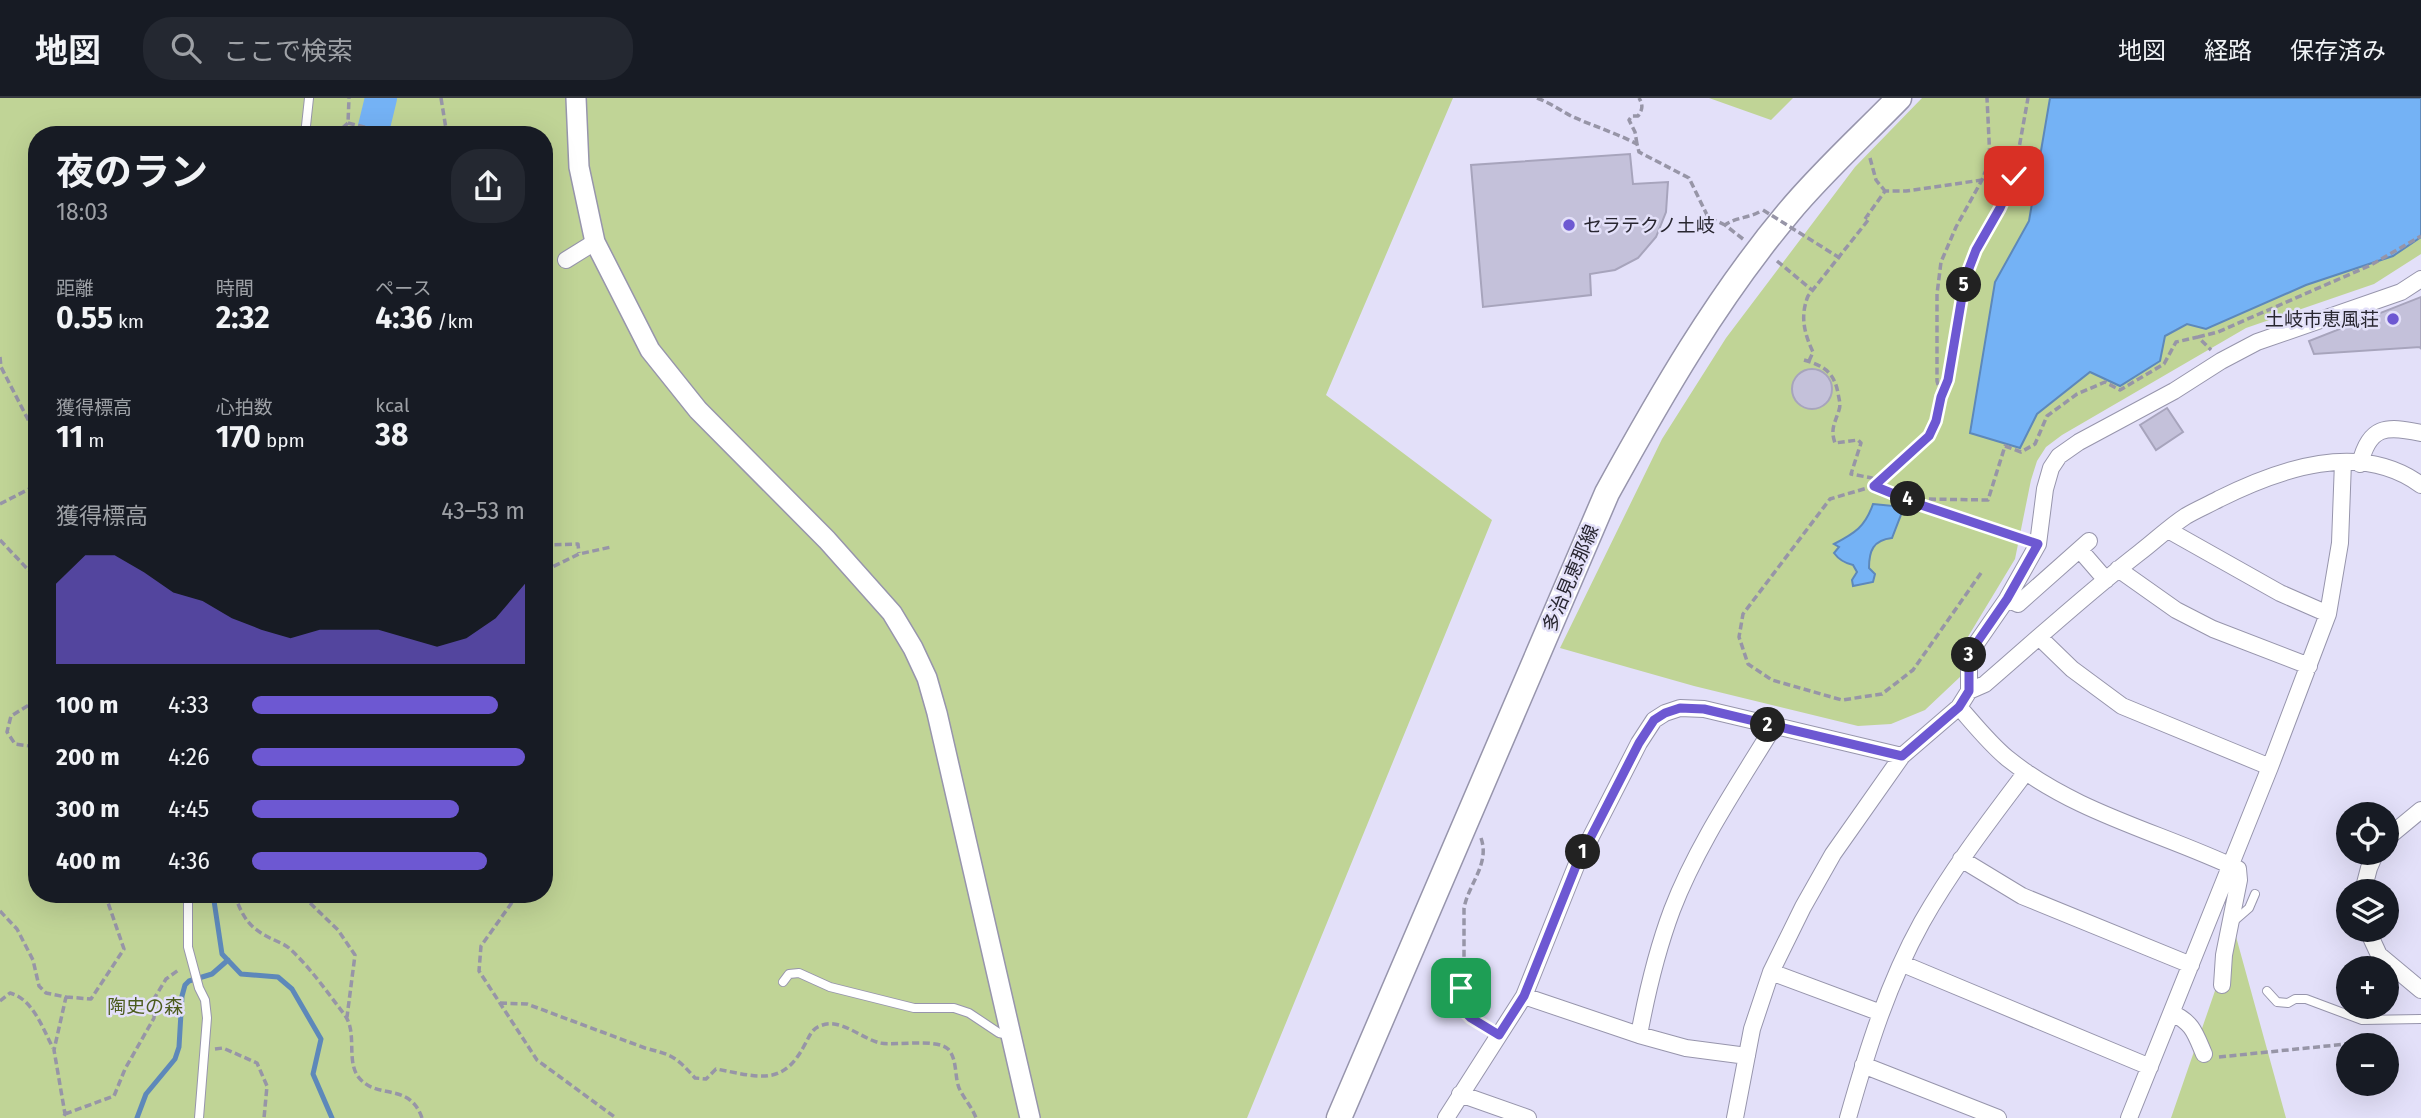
<!DOCTYPE html>
<html lang="ja">
<meta charset="utf-8">
<style>
:root{--surface:#171b24;--page:#242831;--text:#f1f3f6;--muted:#9ea1a6;--line:#363941;--accent:#6d58d2}
body{margin:0;font-family:"Fira Sans","Noto Sans JP",sans-serif;background:var(--page);color:var(--text);height:100vh;display:flex;flex-direction:column;font-size:26px;white-space:nowrap}
*{box-sizing:border-box;margin:0}
p{font-size:23px;color:var(--muted)}
.icon{flex:none;width:38px;height:38px;fill:none;stroke:currentColor;stroke-width:2;stroke-linecap:round;stroke-linejoin:round}
.map{position:relative;flex:1;overflow:hidden}
.details{position:absolute;left:28px;top:28px;width:525px;height:777px;display:flex;flex-direction:column;background:var(--surface);border-radius:28px;box-shadow:0 7px 28px #0002}
.details>*{flex:none}
.buttons{position:absolute;left:2336px;top:704px;display:grid;gap:14px}
.buttons a{display:grid;place-items:center;width:63px;height:63px;border-radius:50%;background:var(--surface);box-shadow:0 7px 28px #0002;font-size:35px}
.pin{position:absolute;display:grid;place-items:center;width:60px;height:60px;color:#fff;margin:-30px;border-radius:14px;box-shadow:0 4px 10px #0006}
.km{position:absolute;width:35px;height:35px;margin:-18px;border-radius:50%;background:#222;color:#fff;font-size:19px;line-height:35px;text-align:center}
.round{display:grid;place-items:center;flex:none;width:74px;height:74px;border-radius:28px;background:var(--page)}
.head{display:flex;align-items:center;justify-content:space-between;height:119px;padding:0 28px}
h1{font-size:38px;font-weight:700;line-height:52px}
.metrics{display:grid;grid-template-columns:repeat(3,1fr);gap:10px;height:119px;padding:7px 28px}
.metrics div{display:grid;align-content:center}
.metrics b{font-size:30px;font-weight:700}
.metrics small{font-size:19px;font-weight:400}
.metrics p{font-size:19px}
.chart{height:196px;padding:14px 28px}
.chart p{display:flex;justify-content:space-between}
.chart svg{width:100%;height:126px;margin-top:7px;fill:var(--accent);opacity:.7}
ul{padding:0 28px;list-style:none;font-size:23px}
li{display:grid;grid-template-columns:112px 84px 1fr;align-items:center;height:52px}
li i{height:18px;border-radius:9px;background:var(--accent)}
header{display:flex;align-items:center;gap:42px;box-sizing:border-box;height:98px;padding:0 35px;background:var(--surface);border-bottom:2px solid var(--line)}
header strong{font-size:33px}
nav{display:flex;gap:38px;margin-inline-start:auto;font-size:24px}
.search{width:490px;height:63px;background:var(--page);display:flex;align-items:center;gap:18px;box-sizing:border-box;padding:0 24px;border-radius:28px;color:var(--muted);font-size:26px}
.map>svg:first-child{display:block}
.green{fill:#c0d496;fill-rule:evenodd}
.water{fill:#74b2f5;stroke:#5d88ba;stroke-width:2}
.lines{fill:none;stroke-linecap:round;stroke-linejoin:round}
.stream{stroke:#5d88ba;stroke-width:5}
.river{stroke:#74b2f5;stroke-width:32}
.building{fill:#c4c1da;stroke:#a7a4bc;stroke-width:2}
.service-casing{stroke:#9795ac;stroke-width:10}
.minor-casing{stroke:#9795ac;stroke-width:18}
.tertiary-casing{stroke:#9795ac;stroke-width:22}
.primary-casing{stroke:#9795ac;stroke-width:27}
.path{stroke:#9795a7;stroke-width:3.5;stroke-dasharray:7 3.5;stroke-linecap:butt}
.service{stroke:#fff;stroke-width:8}
.minor{stroke:#fff;stroke-width:16}
.tertiary{stroke:#fff;stroke-width:19}
.primary{stroke:#fff;stroke-width:24}
.path-bridge{stroke:#9795a7;stroke-width:3.5;stroke-dasharray:7 3.5;stroke-linecap:butt}
.route-casing{stroke:#fff;stroke-width:14}
.route{stroke:#6d58d2;stroke-width:9}
.poi-dot{fill:#6d58d2;stroke:#e3e0f9;stroke-width:2.5}
.labels{text-anchor:middle;stroke-width:5;stroke-linejoin:round;paint-order:stroke}
.poi-label{font-size:19px;fill:#282630;stroke:#e3e0f9;text-anchor:start}
.street-label{font-size:19px;fill:#282630;stroke:#e3e0f9}
.park-label{font-size:19px;fill:#4c5c1e;stroke:#e3e0f9}
</style>
<header>
<strong>地図</strong>
<div class="search"><svg class="icon" aria-label="search" viewBox="0 0 24 24"><circle cx="10" cy="10" r="6"/><path d="M15 15l6 6"/></svg>ここで検索</div>
<nav><a>地図</a><a>経路</a><a>保存済み</a></nav>
</header>
<div class="map">
<svg width="2421" height="1020" viewBox="0 0 2421 1020">
<rect width="100%" height="100%" fill="#e3e0f9"/>
<path class="green" d="M0,0H1453L1326,297L1492,422L1247,1020H0ZM37,37H544V796H37Z
M1709,0H1793L1771,22Z
M1922,0H2421V156L2374,186L2246,230L2062,337L2046,349L2037,363L2031,382L2015,461L1963,547L1961,578L1925,612L1891,626L1858,628L1694,588L1560,550L1662,341L1726,240L1855,69Z
M2235,835L2286,1020H2171Z"/>
<path class="water" d="M2050,0H2421V139L2393,158L2306,187L2206,231L2187,226L2165,238L2160,263L2120,288L2090,274L2037,316L2020,350L1970,335L1995,184L2029,123Z
M1873,406L1904,409L1892,440C1873,442 1869,453 1869,470L1875,476L1873,484L1853,488L1852,482L1857,474L1853,467C1844,465 1839,462 1834,455L1839,449L1834,446C1855,435 1865,429 1873,406Z"/>
<g class="lines">
<path class="stream" d="M213,796L222,856L241,876L278,879L292,891L321,941L313,976L332,1020
M137,1020L146,996L175,961L179,949L182,898L185,887L189,883L212,876L228,862"/>
<path class="river" d="M372,37L381,0"/>
</g>
<path class="building" d="M1630,56L1633,86L1668,84L1666,114L1656,139L1638,160L1615,172L1590,176L1591,197L1483,209L1471,67Z
M2421,199V251L2420,249L2314,256L2309,243Z
M1792 291a20 20 0 1 1 40 0a20 20 0 1 1-40 0Z
M2167,310L2183,334L2156,352L2140,327Z"/>
<g class="lines">
<defs>
<path id="service" d="M305,37L309,0
M188,796V849L199,890L205,902L207,920L199,1020
M2234,823L2249,810L2255,796
M783,884L789,876L799,875L830,889L914,910H954L969,915L999,935L1009,937
M2267,893L2277,904L2288,905L2295,901H2306L2362,922L2421,921"/>
<path id="minor" d="M566,162L595,144
M2360,366C2369,328 2386,327 2421,335
M2168,432L2280,495L2328,516
M2080,452L2106,482
M2118,471L2176,512L2213,531L2309,568
M2007,501L2018,506L2089,443
M2039,539L2072,571L2122,608L2270,669
M1969,593L1985,586C2036,542 2086,496 2139,455C2155,443 2169,429 2186,418C2196,412 2208,407 2219,401C2279,371 2360,342 2421,387
M1959,609C1974,626 1989,645 2007,660C2075,715 2160,734 2238,771L2239,782L2224,857L2222,887
M2387,740L2421,712
M1961,761L2022,798L2191,867
M2363,793L2369,770L2376,754
M2367,831L2379,857L2421,892
M1903,866L2150,969
M1771,874L1881,915
M1524,898L1639,937L1686,950L1747,958
M2172,915C2193,925 2195,935 2204,956
M1639,937C1647,894 1657,852 1672,812C1697,747 1738,687 1774,628
M1863,967L1998,1020
M1460,996L1528,1020
M1446,1020L1524,898L1576,768L1639,645L1654,622L1665,615L1680,610L1704,611L1902,658
M1735,1020L1752,931L1771,874L1803,809L1833,756L1902,658L1959,609L1969,593V556L2007,501L2038,446L2045,391L2051,370L2059,358L2079,344L2174,293L2221,263L2257,244L2401,194L2421,181
M1848,1020C1867,953 1888,885 1922,824C1952,771 1989,723 2026,674
M2129,1020L2270,669L2328,516L2340,445L2343,364"/>
<path id="tertiary" d="M576,0L579,69L595,144L650,252L698,312L827,442L892,515L913,550L927,580L937,615L1030,1020"/>
<path id="primary" d="M1339,1020L1607,395C1661,297 1716,201 1788,115C1822,74 1862,38 1899,0"/>
</defs>
<use href="#service" class="service-casing"/>
<use href="#minor" class="minor-casing"/>
<use href="#tertiary" class="tertiary-casing"/>
<use href="#primary" class="primary-casing"/>
<path class="path" d="M441,0L447,37
M1537,0C1550,5 1560,12 1571,18C1593,28 1616,35 1637,46L1639,54L1689,80L1708,119L1725,127
M348,25L376,32L381,37
M335,37L348,25L349,0
M1637,46L1635,34L1629,22L1632,18H1638C1643,11 1643,7 1639,0
M1870,60L1876,82L1885,93
M1865,121L1885,93H1906L1982,82
M544,122L551,131L544,136
M1743,141L1725,127C1736,119 1750,120 1761,113
M1777,163L1812,192
M2198,239L2218,234L2371,167L2421,138
M0,259L1,269L37,339
M1804,262C1824,268 1834,274 1838,295C1839,301 1841,307 1839,312C1835,325 1830,331 1835,345L1858,342L1861,345L1851,376L1872,380L1874,388L1921,407L2023,441
M1809,263L1813,254C1804,235 1800,218 1808,198L1869,121L1867,117
M1941,297L1937,283V196L1941,164L1956,129L1982,82L1990,62L1987,0
M0,406L29,391L37,381
M1921,407L1927,401L1988,402L2005,348L2021,354L2035,346L2047,318L2077,296L2105,284L2120,292L2164,266L2176,244L2198,239L2211,252
M0,442L37,481
M544,447L578,446L579,455
M544,473L579,456L611,449
M1981,475L1913,572L1882,596L1842,602L1772,582L1748,566L1739,539L1743,516L1830,401L1874,388L1929,338L1936,323L1941,299L1948,282L1964,181L1976,152L2000,110L2014,78L2028,0
M37,602L11,618L7,634L15,646L37,649
M1481,740C1490,766 1469,785 1464,810V878L1460,901L1462,911L1485,928
M234,796C243,819 248,829 270,840C276,843 284,846 289,850C310,869 327,894 344,916C359,935 344,965 361,982C380,1001 410,985 422,1020
M305,796L309,804L338,832L355,857L347,919
M518,796L481,848L479,873L537,962L616,1020
M0,813L17,831L33,862L39,888L46,895L66,899L54,952L65,1016L63,1020
M66,899L91,901L124,851L105,796
M0,903L10,895C33,901 43,931 53,950
M500,905L527,906L645,950C673,957 676,959 695,980L706,981L716,971C756,978 782,990 804,948C809,940 811,931 820,928C840,919 860,940 880,945C897,948 936,940 948,951C958,961 954,981 960,992C965,1002 972,1009 976,1020
M215,951L223,950L257,965L267,988L264,1020
M2219,959L2376,943L2380,939V935
M65,1016L114,998L125,971L154,920L155,899L166,881L180,871"/>
<use href="#service" class="service"/>
<use href="#minor" class="minor"/>
<use href="#tertiary" class="tertiary"/>
<use href="#primary" class="primary"/>
<path class="path-bridge" d="M1763,112L1843,162"/>
</g>
<g class="lines">
<defs>
<path id="route" d="M1461,890L1462,911L1471,920L1499,937L1524,898L1576,768L1639,645L1654,622L1665,615L1680,610L1704,611L1902,658L1959,609L1969,593V556L2007,501L2038,446L1921,407L1874,388L1929,338L1936,323L1941,299L1948,282L1965,181L1976,152L2000,110L2014,78"/>
</defs>
<use href="#route" class="route-casing"/>
<use href="#route" class="route"/>
</g>
<g class="poi-dot">
<circle cx="1569" cy="127" r="7"/>
<circle cx="2393" cy="221" r="7"/>
</g>
<g class="labels">
<g class="poi-label">
<text x="1583" y="134">セラテクノ土岐</text>
<text x="2379" y="228" text-anchor="end">土岐市恵風荘</text>
</g>
<g class="street-label">
<text transform="translate(1570 480) rotate(-67)" y="7">多治見恵那線</text>
</g>
<g class="park-label">
<text x="145" y="915">陶史の森</text>
</g>
</g>
</svg>
<div class="buttons">
<a><svg class="icon" aria-label="locate" viewBox="0 0 24 24"><circle cx="12" cy="12" r="6"/><path d="M12 2v4M12 18v4M2 12h4M18 12h4"/></svg></a>
<a><svg class="icon" aria-label="layers" viewBox="0 0 24 24"><path d="M12 4l9 5-9 5-9-5zM3 14l9 5 9-5"/></svg></a>
<a>+</a>
<a>−</a>
</div>
<div class="pin" style="left:1461px;top:890px;background:#1e9e55"><svg class="icon" aria-label="arrive" viewBox="0 0 24 24"><path d="M6 21V4h12l-3 4 3 4H6"/></svg></div>
<div class="pin" style="left:2014px;top:78px;background:#d93025"><svg class="icon" aria-label="check" viewBox="0 0 24 24"><path d="M5 12l5 5 9-10"/></svg></div>
<b class="km" style="left:1583px;top:754px">1</b>
<b class="km" style="left:1768px;top:627px">2</b>
<b class="km" style="left:1969px;top:557px">3</b>
<b class="km" style="left:1908px;top:401px">4</b>
<b class="km" style="left:1964px;top:187px">5</b>
<section class="details">
<div class="head"><div><h1>夜のラン</h1><p>18:03</p></div><a class="round"><svg class="icon" aria-label="share" viewBox="0 0 24 24"><path d="M12 15V3M7 8l5-5 5 5M5 13v7h14v-7"/></svg></a></div>
<div class="metrics">
<div><p>距離</p><b>0.55<small> km</small></b></div>
<div><p>時間</p><b>2:32</b></div>
<div><p>ペース</p><b>4:36<small> /km</small></b></div>
</div>
<div class="metrics">
<div><p>獲得標高</p><b>11<small> m</small></b></div>
<div><p>心拍数</p><b>170<small> bpm</small></b></div>
<div><p>kcal</p><b>38</b></div>
</div>
<div class="chart"><p><span>獲得標高</span>43–53 m</p>
<svg viewBox="0 0 160 44" preserveAspectRatio="none"><path d="M0 44V16L10 6L20 6L30 12L40 19L50 22L60 28L70 32L80 35L90 32L100 32L110 32L120 35L130 38L140 35L150 28L160 16V44z"/></svg>
</div>
<ul>
<li><b>100 m</b>4:33<i style="width:90%"></i></li>
<li><b>200 m</b>4:26<i style="width:100%"></i></li>
<li><b>300 m</b>4:45<i style="width:76%"></i></li>
<li><b>400 m</b>4:36<i style="width:86%"></i></li>
</ul>
</section>
</div>
